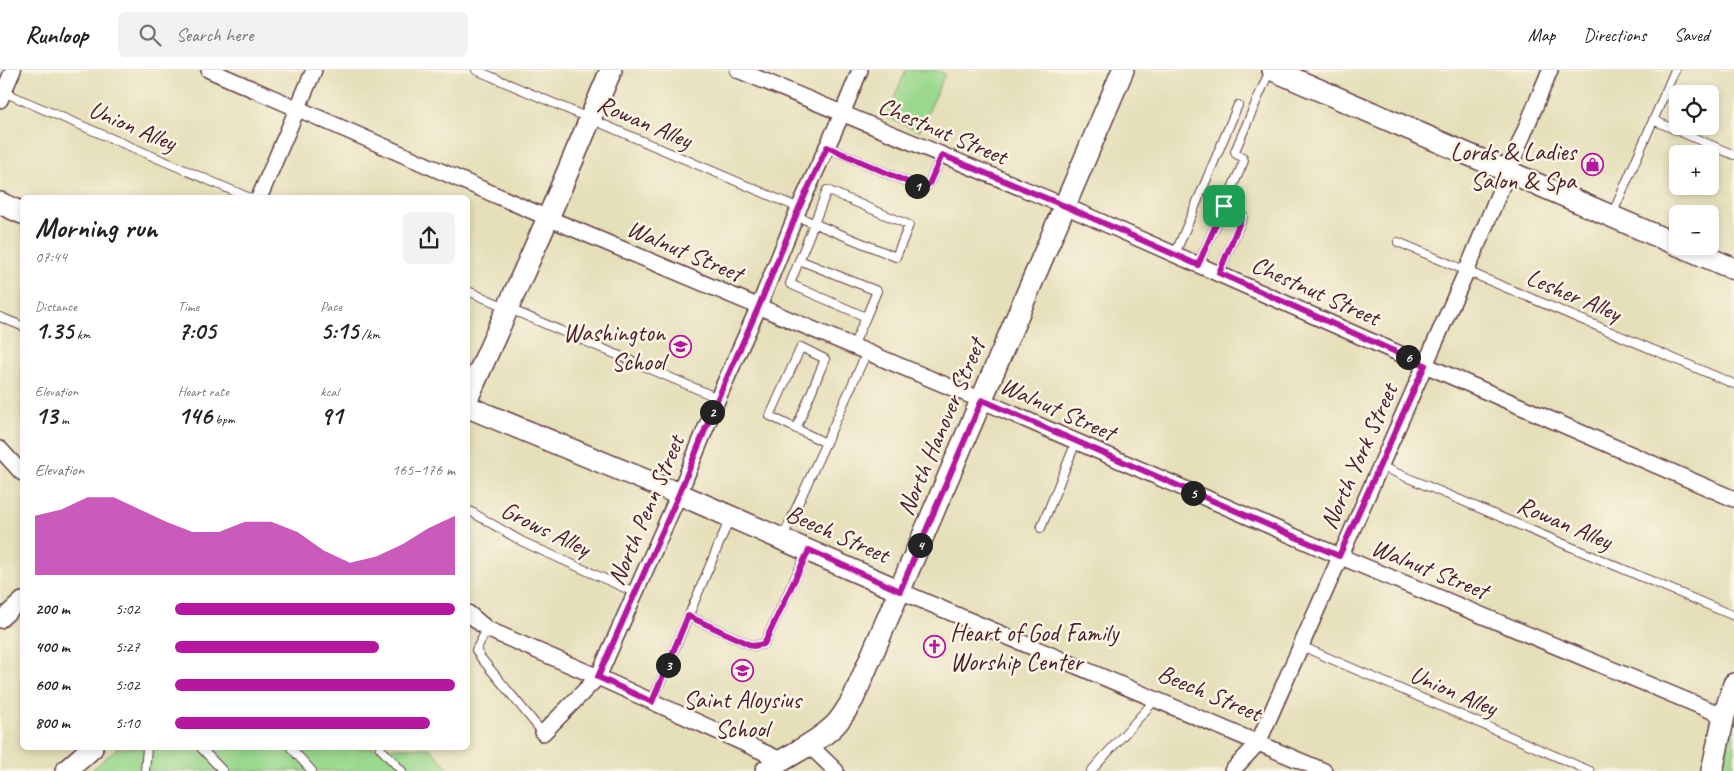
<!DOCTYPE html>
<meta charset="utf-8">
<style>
:root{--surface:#fff;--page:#f2f2f2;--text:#222;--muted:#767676;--line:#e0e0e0;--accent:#b5179e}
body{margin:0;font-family:Caveat,sans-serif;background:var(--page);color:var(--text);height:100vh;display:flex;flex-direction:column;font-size:19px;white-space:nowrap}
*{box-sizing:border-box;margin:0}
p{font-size:16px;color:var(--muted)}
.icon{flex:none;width:28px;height:28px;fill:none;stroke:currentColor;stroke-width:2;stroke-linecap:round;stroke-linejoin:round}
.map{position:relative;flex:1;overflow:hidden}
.panel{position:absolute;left:20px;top:125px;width:450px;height:555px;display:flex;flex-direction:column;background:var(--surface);border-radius:8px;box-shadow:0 2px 8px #0003}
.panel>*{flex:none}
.controls{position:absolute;left:1669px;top:15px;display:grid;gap:10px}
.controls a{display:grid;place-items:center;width:50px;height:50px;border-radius:8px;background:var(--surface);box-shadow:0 2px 8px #0003;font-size:25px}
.pin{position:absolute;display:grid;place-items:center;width:42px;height:42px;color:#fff;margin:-21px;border-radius:10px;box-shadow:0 2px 8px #0006}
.km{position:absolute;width:25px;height:25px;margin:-12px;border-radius:50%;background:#222;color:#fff;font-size:14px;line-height:25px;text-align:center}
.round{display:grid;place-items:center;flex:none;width:52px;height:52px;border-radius:8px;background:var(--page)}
.head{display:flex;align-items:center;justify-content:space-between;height:85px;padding:0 15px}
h1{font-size:28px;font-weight:600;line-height:38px}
.metrics{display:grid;grid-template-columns:repeat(3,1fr);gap:8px;height:85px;padding:5px 15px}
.metrics div{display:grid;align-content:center}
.metrics b{font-size:25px;font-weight:600}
.metrics small{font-size:14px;font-weight:400}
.metrics p{font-size:14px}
.chart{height:140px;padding:10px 15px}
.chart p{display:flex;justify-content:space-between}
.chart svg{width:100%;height:90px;margin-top:5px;fill:var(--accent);opacity:.7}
ul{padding:0 15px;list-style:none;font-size:16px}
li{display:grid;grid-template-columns:80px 60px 1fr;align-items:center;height:38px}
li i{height:12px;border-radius:6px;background:var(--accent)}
header{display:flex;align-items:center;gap:30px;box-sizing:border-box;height:70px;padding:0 25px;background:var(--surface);border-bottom:1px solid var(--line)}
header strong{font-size:24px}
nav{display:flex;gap:28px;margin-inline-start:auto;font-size:18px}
.search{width:350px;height:45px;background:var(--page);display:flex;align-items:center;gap:12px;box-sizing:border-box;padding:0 18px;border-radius:8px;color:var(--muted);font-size:19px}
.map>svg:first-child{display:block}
.green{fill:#9ad88d;stroke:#727c5c}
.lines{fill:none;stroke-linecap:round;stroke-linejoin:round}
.lane-casing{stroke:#613c40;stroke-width:10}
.street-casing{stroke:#613c40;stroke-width:18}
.secondary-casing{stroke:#613c40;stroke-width:24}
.lane{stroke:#fff;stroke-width:8}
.street{stroke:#fff;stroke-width:15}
.secondary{stroke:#fff;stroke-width:21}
.route-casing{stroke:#fff;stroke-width:10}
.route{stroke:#b5179e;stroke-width:6}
.labels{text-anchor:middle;stroke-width:5;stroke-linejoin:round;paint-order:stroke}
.street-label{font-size:25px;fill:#4a1f2b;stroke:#fcf5e5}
.poi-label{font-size:25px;fill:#4a1f2b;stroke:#fcf5e5;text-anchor:end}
</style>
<header>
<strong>Runloop</strong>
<div class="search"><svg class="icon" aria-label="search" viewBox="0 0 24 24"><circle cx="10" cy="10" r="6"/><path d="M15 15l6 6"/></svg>Search here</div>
<nav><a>Map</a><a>Directions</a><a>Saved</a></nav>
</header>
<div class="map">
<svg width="1734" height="701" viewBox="0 0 1734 701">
<rect width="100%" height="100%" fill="#fcf5e5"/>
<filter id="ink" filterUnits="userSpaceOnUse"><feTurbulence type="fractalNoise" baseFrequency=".02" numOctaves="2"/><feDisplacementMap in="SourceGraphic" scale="10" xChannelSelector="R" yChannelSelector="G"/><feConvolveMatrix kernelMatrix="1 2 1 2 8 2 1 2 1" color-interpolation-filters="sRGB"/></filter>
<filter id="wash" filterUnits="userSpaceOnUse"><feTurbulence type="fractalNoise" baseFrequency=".0096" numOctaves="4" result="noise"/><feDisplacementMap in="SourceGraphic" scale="20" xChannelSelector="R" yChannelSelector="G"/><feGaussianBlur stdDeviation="1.12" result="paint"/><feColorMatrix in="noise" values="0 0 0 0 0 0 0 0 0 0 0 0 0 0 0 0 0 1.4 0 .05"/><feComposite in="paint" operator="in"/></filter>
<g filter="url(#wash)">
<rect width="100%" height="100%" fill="#e5dfba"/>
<path class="green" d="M906,0H936L945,4L920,61L886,47Z
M1734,644V701H1721Z
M117,678H430L451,701H91Z"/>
</g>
<g filter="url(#ink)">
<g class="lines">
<defs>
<path id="lane" d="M476,0L799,138
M1,21L250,128
M1653,50L1734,85
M827,77L919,117L924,118L929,114L942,85
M1612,145L1675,0
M796,146L896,187L909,155L827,120C815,152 802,183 790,214L866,247L853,276
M1398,172L1734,314
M1175,184L1238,35
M799,190L877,221L866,247
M1198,195L1244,91L1243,88L1236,84L1235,81L1270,0
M1219,203L1243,146L1224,136
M468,221L718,328
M0,247L22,256
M796,359L825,289L801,277L770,346L826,373
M1380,396L1734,546
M468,440L523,472L636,523
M1041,458L1076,372
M783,467L867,282
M688,546L753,576L764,574L807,483
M487,559L476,580L481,588L543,663
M1301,576L1590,701
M652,632L730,448
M201,678L223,701
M291,678L312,701
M380,678L402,701
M145,701L147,678
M1091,701L1156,629"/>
<path id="street" d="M209,0L548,148L981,330L1339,486L1724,646
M738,0L1065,136L1425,295L1734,429
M0,30L13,0
M259,128L314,0
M0,379L22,403
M900,521L1324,701
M468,543L487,559L598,607L781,690
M0,550L22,530
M543,663L598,607L679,424L718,328L759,236L799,138L842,44L860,0
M809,675L836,701
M1232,701L1258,673L1467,200L1550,0"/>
<path id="secondary" d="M1273,0L1678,175
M0,133L22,143
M1681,176L1734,199
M468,327L548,148L611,0
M468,337L679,424L900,521
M66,701L92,678
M766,701C788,685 816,674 835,655C842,648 848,637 853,629L1123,0
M1712,701L1724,646L1734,614"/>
</defs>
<use href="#lane" class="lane-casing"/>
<use href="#street" class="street-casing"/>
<use href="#secondary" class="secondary-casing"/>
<use href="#lane" class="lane"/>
<use href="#street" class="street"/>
<use href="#secondary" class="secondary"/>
</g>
</g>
<g class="lines" filter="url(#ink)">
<defs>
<path id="route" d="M827,77L919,117L924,118L929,114L942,85L1065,136L1198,195L1224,136L1242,145V147L1219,203L1425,295L1339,486L982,330L900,521L809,480L764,574L753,576L688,546L652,632L598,607L679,424L718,328L759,236L799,138Z"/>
</defs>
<use href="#route" class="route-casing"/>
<use href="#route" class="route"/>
</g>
<defs>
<symbol id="shop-ring" viewBox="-11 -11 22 22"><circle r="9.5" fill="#fcf5e5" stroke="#b5179e" stroke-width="1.5"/><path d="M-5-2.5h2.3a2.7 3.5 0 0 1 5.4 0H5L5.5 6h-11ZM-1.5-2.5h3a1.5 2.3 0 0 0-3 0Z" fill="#b5179e"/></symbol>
<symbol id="school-ring" viewBox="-11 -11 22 22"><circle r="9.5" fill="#fcf5e5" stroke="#b5179e" stroke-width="1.5"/><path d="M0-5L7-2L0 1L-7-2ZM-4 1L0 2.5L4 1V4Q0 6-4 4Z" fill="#b5179e"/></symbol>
<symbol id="church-ring" viewBox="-11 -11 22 22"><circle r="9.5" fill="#fcf5e5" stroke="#b5179e" stroke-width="1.5"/><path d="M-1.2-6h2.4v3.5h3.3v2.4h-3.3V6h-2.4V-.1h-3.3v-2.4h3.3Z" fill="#b5179e"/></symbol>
</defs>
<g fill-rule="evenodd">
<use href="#shop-ring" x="1580" y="82" width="25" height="25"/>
<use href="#school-ring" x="668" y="264" width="25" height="25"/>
<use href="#church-ring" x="922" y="564" width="25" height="25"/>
<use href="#school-ring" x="730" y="588" width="25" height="25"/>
</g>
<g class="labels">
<g class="street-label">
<text transform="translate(645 51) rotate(23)" y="9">Rowan Alley</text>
<text transform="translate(133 55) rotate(23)" y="9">Union Alley</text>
<text transform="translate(943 60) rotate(23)" y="9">Chestnut Street</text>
<text transform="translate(685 180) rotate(23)" y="9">Walnut Street</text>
<text transform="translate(1316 220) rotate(24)" y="9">Chestnut Street</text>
<text transform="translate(1574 224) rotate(23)" y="9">Lesher Alley</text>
<text transform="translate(1058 338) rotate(24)" y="9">Walnut Street</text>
<text transform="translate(940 357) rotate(-67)" y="9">North Hanover Street</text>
<text transform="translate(1358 386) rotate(-66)" y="9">North York Street</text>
<text transform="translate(645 440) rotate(-67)" y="9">North Penn Street</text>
<text transform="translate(1565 452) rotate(23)" y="9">Rowan Alley</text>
<text transform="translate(546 458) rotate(26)" y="9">Grows Alley</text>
<text transform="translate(838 463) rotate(24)" y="9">Beech Street</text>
<text transform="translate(1430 498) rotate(22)" y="9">Walnut Street</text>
<text transform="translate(1454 620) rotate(23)" y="9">Union Alley</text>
<text transform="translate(1210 622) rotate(23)" y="9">Beech Street</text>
</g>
<g class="poi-label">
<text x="1576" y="90">Lords &amp; Ladies<tspan x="1576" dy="29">Salon &amp; Spa</tspan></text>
<text x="665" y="271">Washington<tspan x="665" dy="29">School</tspan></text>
<text x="950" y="571" text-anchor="start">Heart of God Family<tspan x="950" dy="29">Worship Center</tspan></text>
<text x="742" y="638" text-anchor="middle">Saint Aloysius<tspan x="742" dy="29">School</tspan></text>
</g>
</g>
</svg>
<div class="controls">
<a><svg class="icon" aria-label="locate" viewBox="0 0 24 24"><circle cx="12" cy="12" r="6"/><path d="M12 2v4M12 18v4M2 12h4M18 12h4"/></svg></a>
<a>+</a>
<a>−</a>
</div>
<div class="pin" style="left:1224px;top:136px;background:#1e9e55"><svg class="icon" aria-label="arrive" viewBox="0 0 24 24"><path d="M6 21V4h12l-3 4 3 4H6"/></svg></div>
<b class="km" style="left:917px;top:116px">1</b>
<b class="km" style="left:712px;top:342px">2</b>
<b class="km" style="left:668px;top:595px">3</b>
<b class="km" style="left:920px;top:475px">4</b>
<b class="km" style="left:1193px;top:423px">5</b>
<b class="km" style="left:1408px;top:287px">6</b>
<section class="panel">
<div class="head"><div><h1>Morning run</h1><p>07:44</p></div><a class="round"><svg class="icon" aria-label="share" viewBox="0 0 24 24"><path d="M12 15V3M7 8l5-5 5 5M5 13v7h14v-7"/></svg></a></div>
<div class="metrics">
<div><p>Distance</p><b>1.35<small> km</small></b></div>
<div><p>Time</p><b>7:05</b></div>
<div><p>Pace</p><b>5:15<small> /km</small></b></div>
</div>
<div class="metrics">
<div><p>Elevation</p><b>13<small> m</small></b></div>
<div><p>Heart rate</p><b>146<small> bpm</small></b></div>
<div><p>kcal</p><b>91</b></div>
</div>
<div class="chart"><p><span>Elevation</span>165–176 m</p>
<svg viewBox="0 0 160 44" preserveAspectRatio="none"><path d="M0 44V15L10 12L20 6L30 6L40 12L50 18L60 23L70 23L80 18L90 18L100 23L110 32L120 38L130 35L140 29L150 21L160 15V44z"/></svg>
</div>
<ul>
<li><b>200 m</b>5:02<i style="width:100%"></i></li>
<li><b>400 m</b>5:27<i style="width:73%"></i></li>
<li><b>600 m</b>5:02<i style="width:100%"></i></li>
<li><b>800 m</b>5:10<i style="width:91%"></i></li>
</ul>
</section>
</div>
